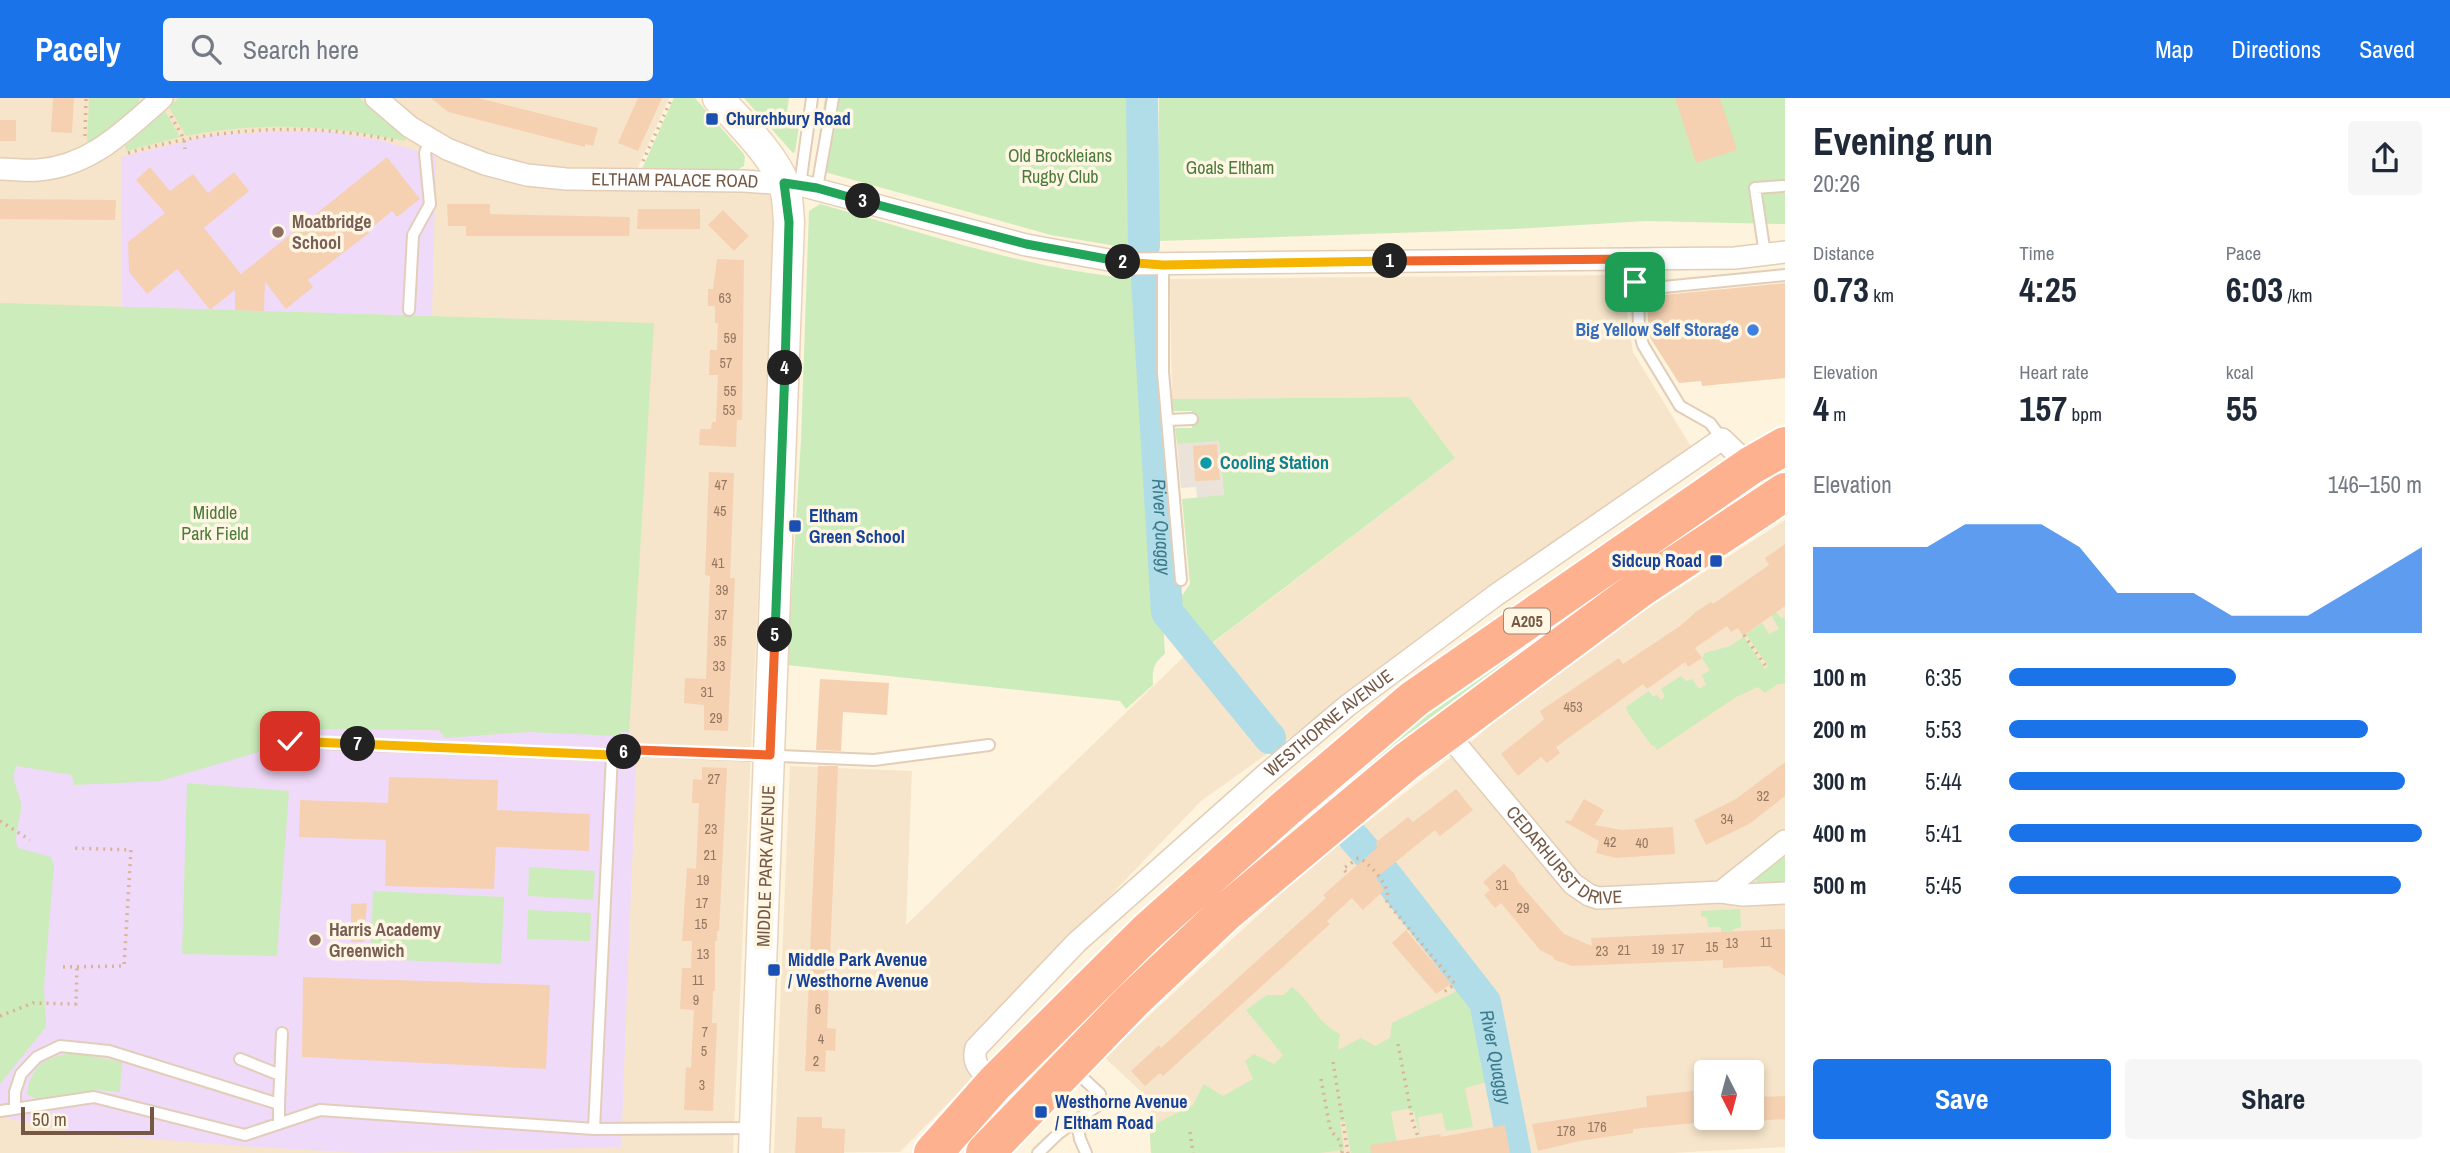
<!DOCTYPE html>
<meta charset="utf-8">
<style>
:root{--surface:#fff;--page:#f6f6f7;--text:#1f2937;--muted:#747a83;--accent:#1a73e8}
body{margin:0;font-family:"Archivo Narrow",sans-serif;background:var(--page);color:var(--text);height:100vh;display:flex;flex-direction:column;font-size:26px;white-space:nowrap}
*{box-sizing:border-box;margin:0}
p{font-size:23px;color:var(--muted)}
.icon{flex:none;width:38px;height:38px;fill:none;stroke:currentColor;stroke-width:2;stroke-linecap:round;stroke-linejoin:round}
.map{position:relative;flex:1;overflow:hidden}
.side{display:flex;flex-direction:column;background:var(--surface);width:665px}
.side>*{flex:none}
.needle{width:46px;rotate:174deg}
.buttons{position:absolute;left:1694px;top:962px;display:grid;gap:14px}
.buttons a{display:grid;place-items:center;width:70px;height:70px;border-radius:7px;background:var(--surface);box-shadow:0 4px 10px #0003;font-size:35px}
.scale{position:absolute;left:21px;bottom:18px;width:133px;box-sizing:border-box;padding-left:7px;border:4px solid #745844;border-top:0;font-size:19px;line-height:24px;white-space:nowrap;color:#745844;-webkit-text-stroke:5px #fff6e4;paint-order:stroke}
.pin{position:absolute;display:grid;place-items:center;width:60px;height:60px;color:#fff;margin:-30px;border-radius:14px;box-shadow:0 4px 10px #0006}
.km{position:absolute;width:35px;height:35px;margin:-18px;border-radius:50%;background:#222;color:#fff;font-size:19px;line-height:35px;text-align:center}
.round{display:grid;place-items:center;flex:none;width:74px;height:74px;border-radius:7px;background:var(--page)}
.overview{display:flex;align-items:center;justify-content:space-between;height:119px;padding:0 28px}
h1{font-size:38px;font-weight:700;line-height:52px}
.stats{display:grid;grid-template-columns:repeat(3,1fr);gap:10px;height:119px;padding:7px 28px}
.stats div{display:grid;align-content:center}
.stats b{font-size:35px;font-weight:700}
.stats small{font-size:19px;font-weight:400}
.stats p{font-size:19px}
.chart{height:196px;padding:14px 28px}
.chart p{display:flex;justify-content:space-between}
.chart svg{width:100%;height:126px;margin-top:7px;fill:var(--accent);opacity:.7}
.primary-button{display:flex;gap:14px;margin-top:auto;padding:14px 28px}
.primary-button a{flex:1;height:80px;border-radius:7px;background:var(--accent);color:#fff;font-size:28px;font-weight:700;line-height:80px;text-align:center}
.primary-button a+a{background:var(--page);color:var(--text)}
ul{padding:0 28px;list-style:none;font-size:23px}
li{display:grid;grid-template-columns:112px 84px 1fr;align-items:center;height:52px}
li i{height:18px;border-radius:9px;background:var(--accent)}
header{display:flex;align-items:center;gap:42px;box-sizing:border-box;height:98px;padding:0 35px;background:var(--accent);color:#fff}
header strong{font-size:33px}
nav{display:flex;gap:38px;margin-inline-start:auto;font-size:24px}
.search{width:490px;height:63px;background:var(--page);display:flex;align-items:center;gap:18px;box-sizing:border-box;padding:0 24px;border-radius:7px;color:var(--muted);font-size:26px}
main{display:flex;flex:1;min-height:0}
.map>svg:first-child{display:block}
.residential{fill:#f6e5ca;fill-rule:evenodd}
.industrial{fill:#ebe3da}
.education{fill:#f0dafa}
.green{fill:#ccecbb}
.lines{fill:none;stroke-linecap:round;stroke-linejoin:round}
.river{stroke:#b0dde8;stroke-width:32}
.building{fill:#f5d1b2}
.lane-casing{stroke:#e2ceb8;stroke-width:14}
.street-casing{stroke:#e2ceb8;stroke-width:24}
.secondary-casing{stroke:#ead2b8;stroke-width:33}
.highway-casing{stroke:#fff;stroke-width:42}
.path{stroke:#d9b496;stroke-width:3.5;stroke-dasharray:2 5;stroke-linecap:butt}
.lane{stroke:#fff;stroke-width:10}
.street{stroke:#fff;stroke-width:21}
.secondary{stroke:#fff;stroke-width:30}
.highway{stroke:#feb18e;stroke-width:38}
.split-1-casing{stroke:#fff;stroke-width:14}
.split-2-casing{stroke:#fff;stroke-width:14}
.split-3-casing{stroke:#fff;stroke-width:14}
.split-4-casing{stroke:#fff;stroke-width:14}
.split-5-casing{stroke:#fff;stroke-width:14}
.split-6-casing{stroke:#fff;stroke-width:14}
.split-7-casing{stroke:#fff;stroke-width:14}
.split-8-casing{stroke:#fff;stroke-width:14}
.split-1{stroke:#f0652b;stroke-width:9}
.split-2{stroke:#f5b400;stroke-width:9}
.split-3{stroke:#22a559;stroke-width:9}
.split-4{stroke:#22a559;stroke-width:9}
.split-5{stroke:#22a559;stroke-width:9}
.split-6{stroke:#f0652b;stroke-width:9}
.split-7{stroke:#f5b400;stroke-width:9}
.split-8{stroke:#f5b400;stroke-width:9}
.transit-dot{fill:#1a4fb4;stroke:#fff6e4;stroke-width:2.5}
.education-dot{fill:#8d6e63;stroke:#fff6e4;stroke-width:2.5}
.shop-dot{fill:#3f7fe0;stroke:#fff6e4;stroke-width:2.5}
.culture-dot{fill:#0f9aa8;stroke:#fff6e4;stroke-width:2.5}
.labels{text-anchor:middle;stroke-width:7;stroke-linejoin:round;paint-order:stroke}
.number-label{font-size:14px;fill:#947660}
.shield{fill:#fff6e4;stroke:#9e8774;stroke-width:2}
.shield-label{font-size:16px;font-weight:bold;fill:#745844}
.transit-label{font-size:18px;font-weight:bold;fill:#164399;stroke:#fff6e4;text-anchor:start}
.park-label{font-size:18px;fill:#4b7b3b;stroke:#fff6e4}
.street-label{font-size:18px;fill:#745844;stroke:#fff6e4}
.education-label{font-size:18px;font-weight:bold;fill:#785e54;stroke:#fff6e4;text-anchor:start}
.shop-label{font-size:18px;font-weight:bold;fill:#366cbe;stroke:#fff6e4;text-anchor:end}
.culture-label{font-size:18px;font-weight:bold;fill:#0d838f;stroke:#fff6e4;text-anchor:start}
.water-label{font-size:19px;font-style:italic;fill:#3c798b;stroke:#fff6e4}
</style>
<header>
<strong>Pacely</strong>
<div class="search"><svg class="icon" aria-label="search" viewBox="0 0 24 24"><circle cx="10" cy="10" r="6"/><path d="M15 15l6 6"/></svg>Search here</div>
<nav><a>Map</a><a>Directions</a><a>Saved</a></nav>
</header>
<main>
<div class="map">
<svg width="1785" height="1055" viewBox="0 0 1785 1055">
<rect width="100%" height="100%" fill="#fef3dc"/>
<path class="residential" d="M0,0H669L630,87L762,92L770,98L776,107L779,130L769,252L733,1055H0Z
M1621,177L1633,254L1693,352L1201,703L967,947L965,963L973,980L900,1054L774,1055L790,668L912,673L906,827L1198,545L1209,548L1455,360L1409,299L1172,301L1170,181Z
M1785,422V1049L1672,1055H1151L1147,999L1104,959L1317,763L1472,643L1526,597L1647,511ZM1706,975H1752V1020H1706Z"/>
<path class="industrial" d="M1219,342L1224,398L1197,400L1196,389L1181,390L1177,346Z"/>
<path class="education" d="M286,33L331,34L379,42L436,58L432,218L122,209L121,59L212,37Z
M274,631L629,634L636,668L621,1049L363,1055L256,1049L85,1036L0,1019V645L152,664Z"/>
<path class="green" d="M89,0H139V6L91,46L87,44Z
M179,0H360L376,16L406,38L405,43C332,27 259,23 186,38L169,9Z
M674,0H695L743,55L745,59L744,68L735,73L642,71Z
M744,0H789L787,13L801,15L795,54L793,55Z
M825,0H1126L1134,151L1051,137L814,71Z
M1159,0H1785V126L1645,123L1514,131L1158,143Z
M165,13L180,39L127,53L125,48Z
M820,106C926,135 1034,174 1143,181L1165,556C1153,565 1152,573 1153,587L1126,611L1120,603L787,567L801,342L809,113Z
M0,205L654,225L629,634H621V638L528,634L445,640L439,632L274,631L264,634L269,651L160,683L74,687L72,677L16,668C10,686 19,689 21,706C22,721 12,737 18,750L51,759L54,767L44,889L46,929L0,986Z
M1409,299L1455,360L1208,548L1173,511L1190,486L1182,401L1224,397L1219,343L1177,346L1175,330H1192V313H1173L1172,301Z
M1785,362V378C1672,449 1559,520 1456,605L985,1031L974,1022L1082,912L1406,629Z
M1775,513L1781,520L1785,519V586H1778L1765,595L1758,589L1736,599L1657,652L1654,647L1652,648L1628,615L1626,609L1649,593L1653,599L1657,597L1661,602L1665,599L1661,591L1681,578L1686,583L1692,581L1699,591L1706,587L1702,577L1710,572L1702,560L1705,555L1730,548L1744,539L1765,571L1768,568L1746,536L1762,525L1769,536L1779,531L1771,517Z
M187,685L289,693L277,858L182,856Z
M1785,754V787L1758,786L1755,779Z
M529,769L595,773L593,802L528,798Z
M373,793L504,799L501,866L370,861Z
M1740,811L1741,829L1732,832V835L1729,833L1721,835V829H1708L1707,820L1701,818V813Z
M528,812L591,815L590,843L527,841Z
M1292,889C1311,903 1318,926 1340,936L1338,952L1361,940L1375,948L1390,940L1392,925L1465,889L1479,905L1502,1014H1500L1487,962L1480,965L1487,984L1465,990L1473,1029L1446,1033L1442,1015L1418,1019L1421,1041L1414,1014L1407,1011L1391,1014L1398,1052L1390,1055H1351L1345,1024L1340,1023L1344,1052L1319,1055H1151L1150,1036L1155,1034V1026L1193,1007L1204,986L1223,998L1253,981L1245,963L1254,956L1274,966L1283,957L1246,912L1267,897H1284Z
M74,955L122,964L120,994L97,992L36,1001L27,996C31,967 46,958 74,955Z"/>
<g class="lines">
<g class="river">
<path d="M1142,0L1144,148"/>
<path id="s1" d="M1147,181L1167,514L1270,640"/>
<path id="s2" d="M1354,740L1382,772L1485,904L1515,1055"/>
</g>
</g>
<path class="building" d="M53,0H74L72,35L51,34Z
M431,0H478L598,30L593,48L585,46V49L448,14Z
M638,0H662L638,53L618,45Z
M1675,0H1720L1737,52L1696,65Z
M0,22H16V43H0Z
M387,59L420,101L397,119L392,113L368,133L369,135L308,182L313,189L286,211L265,184L264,213L235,212V192L210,212L177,171L147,196L129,174L128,144L165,115L136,82L150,69L170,93L193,76L208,95L234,74L249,93L204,130L241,176Z
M0,101L116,102L115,122L0,121Z
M447,106H490V116L630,119L629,138H466V128H448Z
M638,111H700V131H637Z
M723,112L749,138L734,153L708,127Z
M717,161L744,162L742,322H737L736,349L699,347L700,331H711L712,324H716L718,277H709L710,252H717L718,225H715V208H708V191H713Z
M1785,185V280L1702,288L1701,283L1679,285L1649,238L1647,207H1653V198Z
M1217,346L1220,382L1195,383L1193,348Z
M709,374L734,375L730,480H735L728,633L704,632V607L684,605L685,580L706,581L710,478L705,477Z
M1785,446V508L1743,538L1738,530L1731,534L1727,528L1695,550L1702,560L1688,569L1685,564L1647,591L1643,586L1556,649L1560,655L1547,665L1541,659L1518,678L1501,656L1541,624L1544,621L1540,613L1619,560L1623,566L1680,528L1697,513L1711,504L1713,506L1769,467L1765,460Z
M820,581L889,585L887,617L843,614L841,653L816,652Z
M1785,664V698L1749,726L1706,747L1694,722L1736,701Z
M818,668H838L827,930L836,931L835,953L826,952L825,974L805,973Z
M702,669L727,670L719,833H717V843H715V893H713L712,925H717L713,1013L684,1012L686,969L691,970L694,912L680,911L682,870H691L692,843H682L687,770L696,771L699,705H692L693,681L702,682Z
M389,679L498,682L497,712L590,716L589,753L496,749L494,791L385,788L386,742L299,739L300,702L388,705Z
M1456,691L1473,712L1440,738L1435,732L1376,780L1384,792L1363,812L1352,800L1327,823L1330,826L1163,978L1160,975L1145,988L1131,973L1159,947L1161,950L1326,800L1323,797L1378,749L1375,745L1408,719L1413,724Z
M1584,701L1604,712L1595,727L1621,732L1673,729L1675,756L1616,760L1596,755L1599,743L1565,724L1566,722L1571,723Z
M1504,766L1514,775L1518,784L1564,836L1592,848L1591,840L1785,831V878L1769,868L1723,870V862L1572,868L1553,861L1554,859L1540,852L1501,805L1495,810L1484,797L1490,792L1483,784Z
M367,805L364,844H351V806Z
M1406,832L1451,886L1436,896L1392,845Z
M303,879L550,887L546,971L302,959Z
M1693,993V998L1706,997V1021L1695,1022V1025L1633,1031V1035L1579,1043L1538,1053L1532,1026L1647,1009L1646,998Z
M1785,998V1021L1752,1023V999Z
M797,1019H822V1030L845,1031L844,1055H795Z
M1505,1027L1510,1055H1371L1370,1047L1440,1036L1441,1039Z"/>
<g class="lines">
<defs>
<path id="lane" d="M800,87L812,0
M817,90L833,0
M1765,156L1755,90L1783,88
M1633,161L1635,184L1638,189L1643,191L1785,177
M1163,167V274L1181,482
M1638,189L1639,232L1643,247L1680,308L1710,325L1722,341
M409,212L413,137L430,106L425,55L430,41
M1167,322L1192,321
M275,643L612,657L636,652L874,662L989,647
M240,961L280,977
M279,1006L282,935
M15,1011V994L21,976L37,959L60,948L109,953L279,1006V1026
M0,1013L94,999L245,1037L320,1012L594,1031L753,1030
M1077,1024L1080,1041L1086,1055
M594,1031L612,657
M1038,1055L1059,1035L1097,1008L1100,996L1073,971"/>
<g id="street">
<path id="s3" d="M376,0L410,29L447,51L485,66L527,77L566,81L744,83L800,87L1026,147L1131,166L1735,160L1785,154"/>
<path d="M0,71C13,71 26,73 38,72C91,68 124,33 162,0"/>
<path id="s4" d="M1445,633L1573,786L1589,797L1598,800L1721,794L1785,743"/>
<path d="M1721,794L1743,797L1785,795"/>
<path id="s5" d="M995,985C983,975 971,967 976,950L1077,844L1265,677L1347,608L1496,497L1722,341L1750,368"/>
</g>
<path id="secondary" d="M718,0C739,24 773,56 784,86C788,98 788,111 789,124L754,1055"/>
<path id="highway" d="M933,1055L995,985L1147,834L1286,710L1414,601L1750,368L1785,348
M985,1055L1132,903L1225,815L1407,663L1639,491L1785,394"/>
</defs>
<use href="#lane" class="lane-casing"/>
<use href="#street" class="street-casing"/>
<use href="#secondary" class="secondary-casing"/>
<use href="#highway" class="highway-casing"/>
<path class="path" d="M171,18L184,41L185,51
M85,38L86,0
M128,55C217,30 306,23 397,43
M643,63L672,0
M1744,537L1767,570
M0,723L30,742
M1346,774L1343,771L1358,760C1368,763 1383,782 1387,792C1388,795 1387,801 1387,804L1455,886L1441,896
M63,869L124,868L131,752L71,750
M0,918L33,905L76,906L77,869
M1398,946L1413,1025L1419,1041
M1333,964L1348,1055
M1321,981L1329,1025L1331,1033L1340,1043L1342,1054L1337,1055
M1190,1034L1193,1055"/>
<use href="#lane" class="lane"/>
<use href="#street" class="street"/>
<use href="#secondary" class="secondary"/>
<use href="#highway" class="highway"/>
</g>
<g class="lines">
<defs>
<path id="split-1" d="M1390,163L1633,161L1635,184"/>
<path id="split-2" d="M1123,164L1163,167L1390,163"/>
<path id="split-3" d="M863,103L1026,146L1123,164"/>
<path id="split-4" d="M785,270L789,124L784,85L817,90L863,103"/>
<path id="split-5" d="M775,537L785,270"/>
<path id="split-6" d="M624,654L636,652L770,657L775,537"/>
<path id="split-7" d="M358,646L611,657L624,654"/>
<path id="split-8" d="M290,643L358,646"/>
</defs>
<use href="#split-1" class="split-1-casing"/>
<use href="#split-2" class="split-2-casing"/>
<use href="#split-3" class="split-3-casing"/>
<use href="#split-4" class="split-4-casing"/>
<use href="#split-5" class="split-5-casing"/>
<use href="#split-6" class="split-6-casing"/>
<use href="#split-7" class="split-7-casing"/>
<use href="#split-8" class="split-8-casing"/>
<use href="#split-1" class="split-1"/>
<use href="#split-2" class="split-2"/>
<use href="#split-3" class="split-3"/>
<use href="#split-4" class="split-4"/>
<use href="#split-5" class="split-5"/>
<use href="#split-6" class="split-6"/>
<use href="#split-7" class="split-7"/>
<use href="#split-8" class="split-8"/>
</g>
<g class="transit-dot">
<rect x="705" y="14" width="14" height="14" rx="3.5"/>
<rect x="788" y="421" width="14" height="14" rx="3.5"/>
<rect x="1709" y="456" width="14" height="14" rx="3.5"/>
<rect x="767" y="865" width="14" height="14" rx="3.5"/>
<rect x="1034" y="1007" width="14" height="14" rx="3.5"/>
</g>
<g class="education-dot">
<circle cx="278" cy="134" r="7"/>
<circle cx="315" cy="842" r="7"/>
</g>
<circle class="shop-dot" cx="1753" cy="232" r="7"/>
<circle class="culture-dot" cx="1206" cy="365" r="7"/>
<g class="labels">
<g class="number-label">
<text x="725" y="205">63</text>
<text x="730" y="245">59</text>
<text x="726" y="270">57</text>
<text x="730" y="298">55</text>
<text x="729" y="317">53</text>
<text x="721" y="392">47</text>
<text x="720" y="418">45</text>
<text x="718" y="470">41</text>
<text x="722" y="497">39</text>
<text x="721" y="522">37</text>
<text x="720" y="548">35</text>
<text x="719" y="573">33</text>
<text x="707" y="599">31</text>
<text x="1573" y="614">453</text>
<text x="716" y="625">29</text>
<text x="714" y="686">27</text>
<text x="1763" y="703">32</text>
<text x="1727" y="726">34</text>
<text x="711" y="736">23</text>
<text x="1610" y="749">42</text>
<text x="1642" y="750">40</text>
<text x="710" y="762">21</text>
<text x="703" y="787">19</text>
<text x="1502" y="792">31</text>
<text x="702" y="810">17</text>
<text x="1523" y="815">29</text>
<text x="701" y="831">15</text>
<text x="1766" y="849">11</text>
<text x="1732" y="850">13</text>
<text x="1712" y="854">15</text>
<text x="1658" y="856">19</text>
<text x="1678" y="856">17</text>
<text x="1624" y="857">21</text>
<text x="1602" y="858">23</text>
<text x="703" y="861">13</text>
<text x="698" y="887">11</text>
<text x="696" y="907">9</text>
<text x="818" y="916">6</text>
<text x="705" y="939">7</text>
<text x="821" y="946">4</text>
<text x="704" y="958">5</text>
<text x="816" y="968">2</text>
<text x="702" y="992">3</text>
<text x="1597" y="1034">176</text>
<text x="1566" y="1038">178</text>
</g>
<rect class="shield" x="1504" y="510.5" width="46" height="25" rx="5"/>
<g class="shield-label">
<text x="1527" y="529">A205</text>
</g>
<g class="transit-label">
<text x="726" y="27">Churchbury Road</text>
<text x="809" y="424">Eltham<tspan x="809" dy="21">Green School</tspan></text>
<text x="1702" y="469" text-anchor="end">Sidcup Road</text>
<text x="788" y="868">Middle Park Avenue<tspan x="788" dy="21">/ Westhorne Avenue</tspan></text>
<text x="1055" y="1010">Westhorne Avenue<tspan x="1055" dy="21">/ Eltham Road</tspan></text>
</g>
<g class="park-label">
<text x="1060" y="64">Old Brockleians<tspan x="1060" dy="21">Rugby Club</tspan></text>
<text x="1230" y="76">Goals Eltham</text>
<text x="215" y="421">Middle<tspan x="215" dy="21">Park Field</tspan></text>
</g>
<g class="street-label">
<text dy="6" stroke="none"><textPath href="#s3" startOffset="320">ELTHAM PALACE ROAD</textPath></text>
<text dy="6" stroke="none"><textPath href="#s5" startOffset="523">WESTHORNE AVENUE</textPath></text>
<text dy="6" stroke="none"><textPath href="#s4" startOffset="177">CEDARHURST DRIVE</textPath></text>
<text transform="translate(766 768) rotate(-88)" y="6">MIDDLE PARK AVENUE</text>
</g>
<g class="education-label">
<text x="292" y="130">Moatbridge<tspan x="292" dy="21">School</tspan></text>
<text x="329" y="838">Harris Academy<tspan x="329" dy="21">Greenwich</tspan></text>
</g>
<g class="shop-label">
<text x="1739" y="238">Big Yellow Self Storage</text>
</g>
<g class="culture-label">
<text x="1220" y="371">Cooling Station</text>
</g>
<g class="water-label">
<text dy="7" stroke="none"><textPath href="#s1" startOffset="248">River Quaggy</textPath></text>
<text dy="7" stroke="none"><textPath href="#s2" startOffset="266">River Quaggy</textPath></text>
</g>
</g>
</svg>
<div class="buttons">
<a><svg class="needle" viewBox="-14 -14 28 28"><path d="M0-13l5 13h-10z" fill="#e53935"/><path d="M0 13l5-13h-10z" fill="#747a83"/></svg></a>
</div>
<div class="scale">50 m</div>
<div class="pin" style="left:1635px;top:184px;background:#1e9e55"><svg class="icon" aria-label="arrive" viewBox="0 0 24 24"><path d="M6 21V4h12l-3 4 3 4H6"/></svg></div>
<div class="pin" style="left:290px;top:643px;background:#d93025"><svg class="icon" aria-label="check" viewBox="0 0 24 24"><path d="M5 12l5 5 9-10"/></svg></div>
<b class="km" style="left:1390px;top:163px">1</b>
<b class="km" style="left:1123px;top:164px">2</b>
<b class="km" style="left:863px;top:103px">3</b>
<b class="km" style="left:785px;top:270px">4</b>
<b class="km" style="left:775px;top:537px">5</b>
<b class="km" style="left:624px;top:654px">6</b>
<b class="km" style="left:358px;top:646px">7</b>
</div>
<section class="side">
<div class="overview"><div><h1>Evening run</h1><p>20:26</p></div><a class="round"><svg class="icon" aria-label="share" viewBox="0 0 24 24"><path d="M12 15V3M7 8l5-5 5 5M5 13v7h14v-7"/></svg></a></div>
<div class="stats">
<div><p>Distance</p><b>0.73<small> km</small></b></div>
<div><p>Time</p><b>4:25</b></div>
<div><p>Pace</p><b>6:03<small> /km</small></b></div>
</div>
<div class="stats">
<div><p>Elevation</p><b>4<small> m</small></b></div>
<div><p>Heart rate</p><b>157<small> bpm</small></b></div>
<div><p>kcal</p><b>55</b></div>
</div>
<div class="chart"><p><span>Elevation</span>146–150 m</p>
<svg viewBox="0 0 160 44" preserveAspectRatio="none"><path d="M0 44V14L10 14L20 14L30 14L40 6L50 6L60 6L70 14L80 30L90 30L100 30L110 38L120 38L130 38L140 30L150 22L160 14V44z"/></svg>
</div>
<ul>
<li><b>100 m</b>6:35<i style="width:55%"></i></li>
<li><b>200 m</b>5:53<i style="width:87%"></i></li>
<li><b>300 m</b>5:44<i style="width:96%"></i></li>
<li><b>400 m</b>5:41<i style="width:100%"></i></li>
<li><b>500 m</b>5:45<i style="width:95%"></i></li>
</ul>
<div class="primary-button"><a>Save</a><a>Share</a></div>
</section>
</main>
